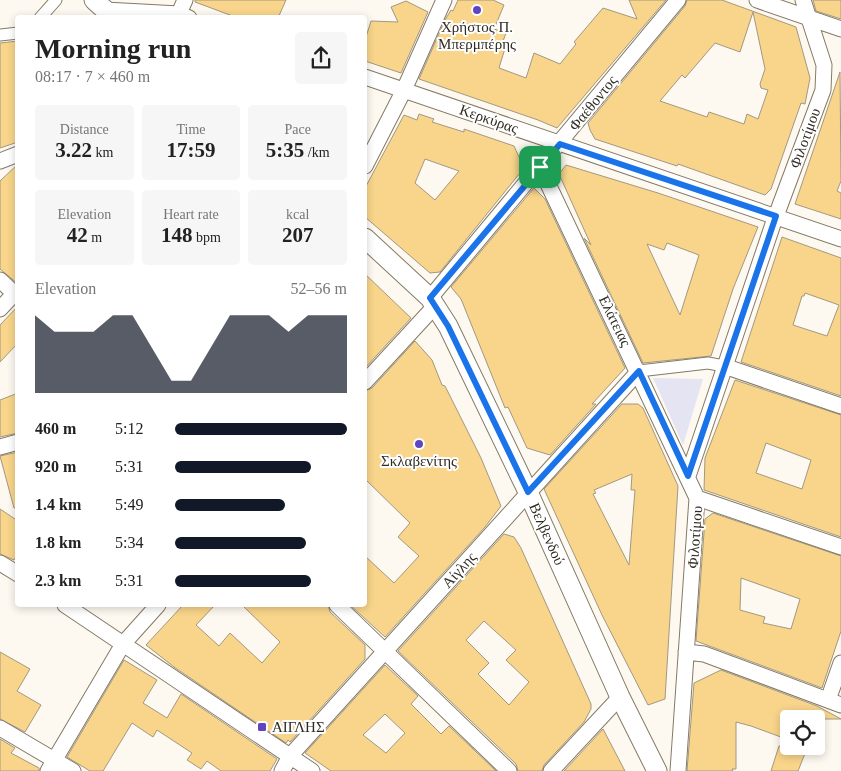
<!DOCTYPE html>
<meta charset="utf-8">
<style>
:root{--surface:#fff;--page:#f6f6f6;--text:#222;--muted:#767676;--accent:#111827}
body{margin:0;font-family:Georgia,serif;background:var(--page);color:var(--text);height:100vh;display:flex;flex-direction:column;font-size:19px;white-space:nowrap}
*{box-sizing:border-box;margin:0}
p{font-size:16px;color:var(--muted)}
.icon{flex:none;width:28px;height:28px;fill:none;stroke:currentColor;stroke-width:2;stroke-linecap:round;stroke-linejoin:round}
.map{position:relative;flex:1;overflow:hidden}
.sheet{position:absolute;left:15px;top:15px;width:352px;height:592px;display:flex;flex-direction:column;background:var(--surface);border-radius:5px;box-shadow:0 2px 8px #0003}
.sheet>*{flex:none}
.fabs{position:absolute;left:780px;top:710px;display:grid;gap:10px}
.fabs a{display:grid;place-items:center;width:45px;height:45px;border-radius:5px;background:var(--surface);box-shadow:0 2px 8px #0003;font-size:25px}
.pin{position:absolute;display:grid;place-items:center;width:42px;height:42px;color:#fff;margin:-21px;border-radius:10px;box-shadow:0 2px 8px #0006}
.round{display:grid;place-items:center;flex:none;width:52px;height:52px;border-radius:5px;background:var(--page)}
.head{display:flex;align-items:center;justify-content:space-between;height:85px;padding:0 20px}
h1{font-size:28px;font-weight:800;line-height:38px}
.metrics{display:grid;grid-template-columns:repeat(3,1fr);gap:8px;height:85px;padding:5px 20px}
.metrics div{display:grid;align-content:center;border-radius:5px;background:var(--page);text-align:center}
.metrics b{font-size:21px;font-weight:800}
.metrics small{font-size:14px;font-weight:400}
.metrics p{font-size:14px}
.chart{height:140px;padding:10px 20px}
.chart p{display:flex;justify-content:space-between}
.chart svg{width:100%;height:90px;margin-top:5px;fill:var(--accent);opacity:.7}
ul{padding:0 20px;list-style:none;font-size:16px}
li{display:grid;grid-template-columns:80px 60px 1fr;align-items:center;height:38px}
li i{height:12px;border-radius:6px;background:var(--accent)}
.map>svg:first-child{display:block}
.green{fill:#e5e4f3}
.building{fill:#f8d58a;stroke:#a29882;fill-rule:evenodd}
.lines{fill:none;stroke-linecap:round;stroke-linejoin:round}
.pedestrian-casing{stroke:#847a65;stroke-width:13}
.minor-casing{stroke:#847a65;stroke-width:17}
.tertiary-casing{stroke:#847a65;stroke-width:21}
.pedestrian{stroke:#fff;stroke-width:11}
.minor{stroke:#fff;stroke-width:15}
.tertiary{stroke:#fff;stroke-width:19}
.route-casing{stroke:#fff;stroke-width:10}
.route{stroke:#1a73e8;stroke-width:6}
.poi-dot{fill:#5f45be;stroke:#fff;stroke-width:2}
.labels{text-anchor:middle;stroke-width:4;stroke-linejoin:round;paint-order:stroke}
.poi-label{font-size:15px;fill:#2f2b22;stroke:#fff}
.street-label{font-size:15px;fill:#2f2b22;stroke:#fff}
</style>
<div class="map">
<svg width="841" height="771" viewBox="0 0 841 771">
<rect width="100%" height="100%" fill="#fef9f0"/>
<path class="green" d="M653,378L703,379L683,445Z"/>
<path class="building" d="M195,0H286L278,18H238L195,2Z
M458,0H493L504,5L494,29L506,33L502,44L506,45L499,68L526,78L534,53L560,64L576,44L574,42L603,8L637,19L629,0H666L557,128L538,120L419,79L445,20L451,10L453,11Z
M687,0H722L796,27L810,78L805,104L801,103L771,189L765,195L678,164L677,166L595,139L590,130L588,123L685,6ZM753,12L765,69L760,84L761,88L768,90L758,119L747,114L744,124L709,112L707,117L660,101L682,75L685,78L715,43L740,52Z
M813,0H841V19L816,11Z
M406,1L428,12L401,73L365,61V40L371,21L398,22L391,7Z
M18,41V142L0,148V43Z
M840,72L841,181L837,191L841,193V219L795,204Z
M419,114L434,119L432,122L464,132V129L514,146L524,168L440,272L430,273L365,217V188L404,115L417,120ZM425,159L459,171L435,200L415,183Z
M18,164V284L0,269V181Z
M566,165L658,193L758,227L733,289L711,356L643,363L584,238L591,245L559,174ZM667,243L699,255L680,315L647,244L664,250Z
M534,188L545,199L625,368L592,404H596L550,455L527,448L508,407L505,408L461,299L451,287Z
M782,237L841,258V396L741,362ZM805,293L839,305L827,336L793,325L802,296H804Z
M365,274L411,318L365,368Z
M18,306V343L0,362V325Z
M415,341L432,360L442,385L445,386L481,458L501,506L485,527L385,637L350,605H365V556L394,583L419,556L398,537L410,523L365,479V391L372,388Z
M735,380L841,415V537L704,490L705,458ZM766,443L811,460L802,489L756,473Z
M18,393V433L0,437V400Z
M622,404H638L643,408L678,486L665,699L648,705L602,615L544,489ZM632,474L631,490H635L629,565L593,494L596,493L594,490Z
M18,452V507L14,508L0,456Z
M0,509L18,521V554L14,560L0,554Z
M713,513L841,556V631L822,688L696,641L705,519ZM741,578L800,599L791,629L763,623L765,617L740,610Z
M504,534L514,537L521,548L591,704V709L584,722L544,765L542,771H518L516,764L398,651ZM484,621L516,650L506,660L529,682L509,705L478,674L489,663L466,640Z
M183,605H215L196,625L219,646L230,633L262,663L280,642L242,605H328L330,612L365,645V659L290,742L288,740L286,743L174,667L146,645Z
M0,652L30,669L17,691L41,705L25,732L0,719Z
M124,660L157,680L143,703L167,718L181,694L277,759L270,771H221L207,761L201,769L187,760L192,753L157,730L153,737L132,723L103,771H90L67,757Z
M385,665L418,696L411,704L441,734L449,726L496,771H331L305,753ZM385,714L405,733L386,753L363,735Z
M721,670L817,706L841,719H789V740L751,726L736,722V769H732L733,771H687L694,683Z
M603,729L625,771H564Z
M0,739L15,748L11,753L39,768V771H0Z
M779,746H808L798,771H771Z"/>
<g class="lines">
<defs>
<path id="pedestrian" d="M40,18L56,0
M0,35L18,33
M639,371L708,363L724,366"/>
<path id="minor" d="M757,0L841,29
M105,10L179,14L189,18
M177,18L185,0
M365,77L841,239
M0,161L18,154
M365,166L404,90L444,0
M540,167L697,498L678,771
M0,280L18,297
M430,298L678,0
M0,309L14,294
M724,366L841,406
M365,382L435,306
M0,447L18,442
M688,476L773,224L823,90L824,65L803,0
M697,498L841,547
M0,563L18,574
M65,605L312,771
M337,605L509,771
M686,652L704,654L841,705
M828,700L841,663
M0,728L73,771
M48,771L123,644L158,605
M282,771L290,756L639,371
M551,771L620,697"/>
<path id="tertiary" d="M94,0L114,18
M365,238L430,298L448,326L528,492L620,697L657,771"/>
</defs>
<use href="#pedestrian" class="pedestrian-casing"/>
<use href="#minor" class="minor-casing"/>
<use href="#tertiary" class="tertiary-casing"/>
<use href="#pedestrian" class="pedestrian"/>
<use href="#minor" class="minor"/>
<use href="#tertiary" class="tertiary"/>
</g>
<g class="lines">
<defs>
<path id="route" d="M560,144L776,216L688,476L639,371L528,492L448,326L430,298Z"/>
</defs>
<use href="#route" class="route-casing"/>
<use href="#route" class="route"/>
</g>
<g class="poi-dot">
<circle cx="477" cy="10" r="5"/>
<circle cx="419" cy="444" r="5"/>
<rect x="257" y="722" width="10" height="10" rx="2.5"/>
</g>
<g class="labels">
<g class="poi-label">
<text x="477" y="32">Χρήστος Π.<tspan x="477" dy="17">Μπερμπέρης</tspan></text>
<text x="419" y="466">Σκλαβενίτης</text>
<text x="272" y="732" text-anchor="start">ΑΙΓΛΗΣ</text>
</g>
<g class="street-label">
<text transform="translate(593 103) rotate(-51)" y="5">Φαέθοντος</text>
<text transform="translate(489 119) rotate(19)" y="5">Κερκύρας</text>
<text transform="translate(805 138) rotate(-70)" y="5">Φιλοτίμου</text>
<text transform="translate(615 321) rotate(64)" y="5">Ελάτειας</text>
<text transform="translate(547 534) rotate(66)" y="5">Βελβενδού</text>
<text transform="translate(695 537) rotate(-86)" y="5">Φιλοτίμου</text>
<text transform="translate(459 570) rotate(-48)" y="5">Αίγλης</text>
</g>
</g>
</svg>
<div class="fabs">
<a><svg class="icon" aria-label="locate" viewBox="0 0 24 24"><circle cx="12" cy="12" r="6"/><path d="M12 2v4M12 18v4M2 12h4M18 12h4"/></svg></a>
</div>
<div class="pin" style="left:540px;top:167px;background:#1e9e55"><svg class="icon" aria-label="arrive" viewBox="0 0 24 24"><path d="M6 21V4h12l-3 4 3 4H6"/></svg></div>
<section class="sheet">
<div class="head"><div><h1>Morning run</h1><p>08:17 · 7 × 460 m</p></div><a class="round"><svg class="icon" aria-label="share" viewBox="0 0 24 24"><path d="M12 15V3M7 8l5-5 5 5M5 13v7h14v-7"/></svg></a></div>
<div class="metrics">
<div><p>Distance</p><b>3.22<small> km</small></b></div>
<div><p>Time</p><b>17:59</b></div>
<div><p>Pace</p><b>5:35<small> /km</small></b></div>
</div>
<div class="metrics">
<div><p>Elevation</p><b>42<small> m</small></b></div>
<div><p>Heart rate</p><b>148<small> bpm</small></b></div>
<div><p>kcal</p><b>207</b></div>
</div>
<div class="chart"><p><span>Elevation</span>52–56 m</p>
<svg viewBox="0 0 160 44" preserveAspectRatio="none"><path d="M0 44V6L10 14L20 14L30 14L40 6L50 6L60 22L70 38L80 38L90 22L100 6L110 6L120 6L130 14L140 6L150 6L160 6V44z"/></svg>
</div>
<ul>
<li><b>460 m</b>5:12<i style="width:100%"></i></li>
<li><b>920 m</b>5:31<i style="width:79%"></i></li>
<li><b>1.4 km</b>5:49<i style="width:64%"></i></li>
<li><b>1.8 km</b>5:34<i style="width:76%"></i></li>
<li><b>2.3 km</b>5:31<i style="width:79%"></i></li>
</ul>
</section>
</div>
